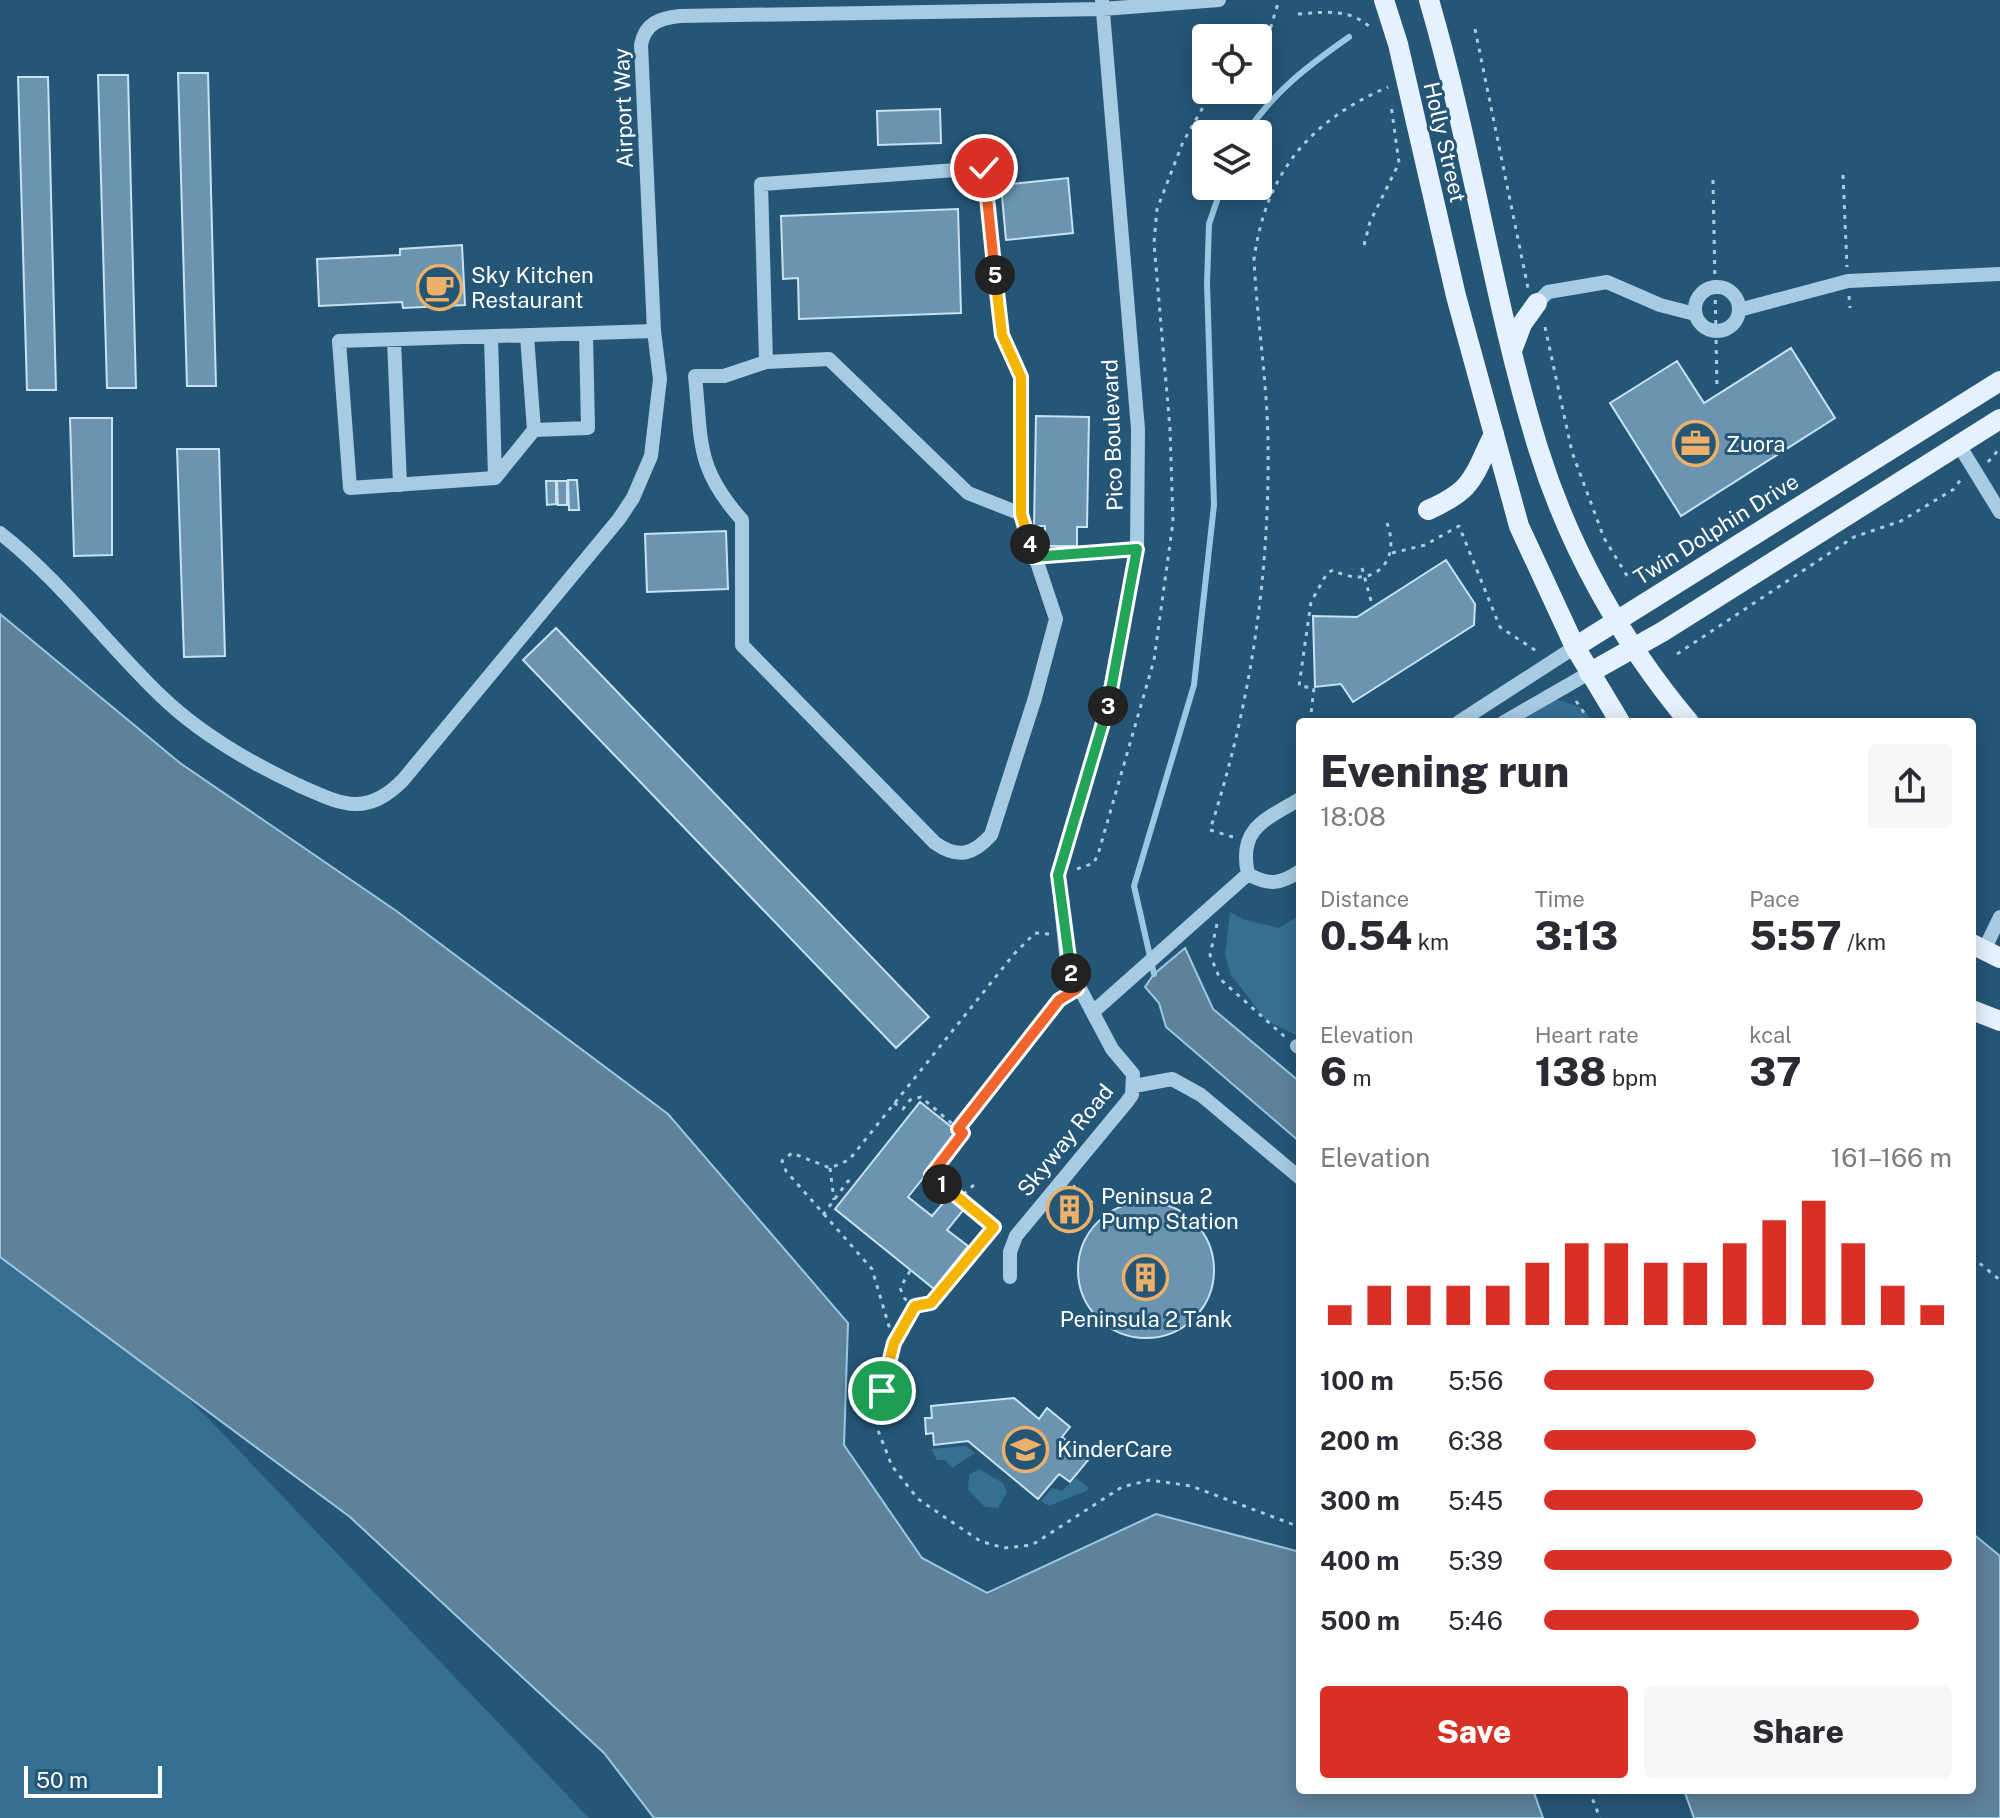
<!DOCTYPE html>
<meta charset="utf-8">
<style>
:root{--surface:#fff;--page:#f7f7f7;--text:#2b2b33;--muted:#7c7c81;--accent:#d93025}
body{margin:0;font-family:"Public Sans",sans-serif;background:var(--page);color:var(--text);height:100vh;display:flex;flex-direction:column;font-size:30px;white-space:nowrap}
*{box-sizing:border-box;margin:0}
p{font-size:26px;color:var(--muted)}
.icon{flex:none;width:44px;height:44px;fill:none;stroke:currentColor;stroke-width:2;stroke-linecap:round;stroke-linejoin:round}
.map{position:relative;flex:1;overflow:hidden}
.side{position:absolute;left:1296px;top:718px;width:680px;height:1076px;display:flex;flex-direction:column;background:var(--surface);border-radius:8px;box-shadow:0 4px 20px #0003}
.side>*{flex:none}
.buttons{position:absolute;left:1192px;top:24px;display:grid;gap:16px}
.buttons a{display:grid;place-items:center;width:80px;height:80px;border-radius:8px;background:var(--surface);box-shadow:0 4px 20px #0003;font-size:40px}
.scale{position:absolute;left:24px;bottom:20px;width:138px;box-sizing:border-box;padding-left:8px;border:4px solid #fff;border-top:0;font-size:22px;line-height:28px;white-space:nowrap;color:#fff;-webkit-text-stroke:6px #255676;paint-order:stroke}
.pin{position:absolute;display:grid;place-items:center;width:68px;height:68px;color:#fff;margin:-34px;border:4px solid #fff;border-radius:50%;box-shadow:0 2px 8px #0007}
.km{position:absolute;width:40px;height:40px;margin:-20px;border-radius:50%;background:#222;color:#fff;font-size:22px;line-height:40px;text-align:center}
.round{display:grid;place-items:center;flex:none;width:84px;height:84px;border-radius:8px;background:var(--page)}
.head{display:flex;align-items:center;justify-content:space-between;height:136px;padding:0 24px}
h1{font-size:44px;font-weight:800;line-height:60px}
.figures{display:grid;grid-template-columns:repeat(3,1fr);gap:12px;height:136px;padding:8px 24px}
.figures div{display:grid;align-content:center}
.figures b{font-size:40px;font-weight:800}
.figures small{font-size:22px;font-weight:400}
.figures p{font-size:22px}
.chart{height:224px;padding:16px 24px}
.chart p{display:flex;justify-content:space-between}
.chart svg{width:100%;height:144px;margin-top:8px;stroke:var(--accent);stroke-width:6}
.button{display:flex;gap:16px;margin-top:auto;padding:16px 24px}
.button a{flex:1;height:92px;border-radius:8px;background:var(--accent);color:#fff;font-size:32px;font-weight:800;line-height:92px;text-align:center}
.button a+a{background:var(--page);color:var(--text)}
ul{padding:0 24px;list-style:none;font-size:26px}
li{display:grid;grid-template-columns:128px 96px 1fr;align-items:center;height:60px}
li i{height:20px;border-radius:10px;background:var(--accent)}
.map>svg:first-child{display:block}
.green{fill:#356f92}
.water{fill:#5e829a;stroke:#9ac8e3;stroke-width:2}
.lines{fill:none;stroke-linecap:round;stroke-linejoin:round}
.stream{stroke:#9ac8e3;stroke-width:6}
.building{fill:#6a94af;stroke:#c8e2f2;stroke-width:2}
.path{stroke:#a6cbe2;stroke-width:3;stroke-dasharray:4 6;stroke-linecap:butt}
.minor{stroke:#a6cbe2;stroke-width:14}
.major{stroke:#e5f1fc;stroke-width:20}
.split-1-casing{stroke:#fff;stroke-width:16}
.split-2-casing{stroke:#fff;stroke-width:16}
.split-3-casing{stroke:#fff;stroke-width:16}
.split-4-casing{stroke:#fff;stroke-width:16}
.split-5-casing{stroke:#fff;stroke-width:16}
.split-6-casing{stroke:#fff;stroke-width:16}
.split-1{stroke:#f5b400;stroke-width:10}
.split-2{stroke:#f0652b;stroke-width:10}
.split-3{stroke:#22a559;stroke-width:10}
.split-4{stroke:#22a559;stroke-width:10}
.split-5{stroke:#f5b400;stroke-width:10}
.split-6{stroke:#f0652b;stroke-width:10}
.labels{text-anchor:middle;stroke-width:6;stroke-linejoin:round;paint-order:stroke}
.street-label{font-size:22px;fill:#fff;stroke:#255676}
.poi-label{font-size:22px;fill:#fff;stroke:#255676;text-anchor:start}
</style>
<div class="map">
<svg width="2000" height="1818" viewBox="0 0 2000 1818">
<rect width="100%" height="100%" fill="#255676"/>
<path class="green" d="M1556,699L1582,708L1593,722H1520Z
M1230,912L1245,920L1279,928L1300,915V1037L1266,1020L1231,975L1225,955Z
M0,1221L208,1418L589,1818H0Z
M966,1446L975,1453L952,1468L945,1460H937L931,1449Z
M979,1469L1003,1483L1007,1492L998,1508L985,1507L968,1490L969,1475Z
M1076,1478L1089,1488L1086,1491L1049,1506L1041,1501L1052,1488L1062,1491Z"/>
<path class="water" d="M0,614L180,763L395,910L668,1114L848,1323L844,1445L922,1558L987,1593L1156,1514L1300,1552V1790H1533L1543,1818H654L604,1753L350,1517L0,1257Z
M1185,948L1213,1009L1300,1082V1142L1166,1027L1159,1003L1145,987L1154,974Z
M1972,1533L2000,1556V1818H1694L1684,1790H1972Z"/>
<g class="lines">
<path class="stream" d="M1246,134C1273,92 1309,65 1349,37
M1154,974L1134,886L1194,685L1214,505L1207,283L1209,224L1222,186"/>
</g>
<path class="building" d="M178,73H208L216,386H187Z
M98,75H128L136,388H107Z
M18,77H48L56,390H27Z
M940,109L941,143L878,145L877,111Z
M1068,178L1073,233L1006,240L1001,185Z
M958,209L961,313L799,319L798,278L783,279L781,216Z
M462,245L465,305L403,308L402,302L319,306L317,259L400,255V249Z
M1791,348L1835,418L1681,516L1610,403L1677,361L1704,403Z
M1036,416L1089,417L1087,527H1077V546H1044L1045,526H1034Z
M70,418H112V555L74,556Z
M177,449H219L225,656L184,657Z
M568,480H577L579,510H569Z
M546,481H556V504L547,505Z
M557,481H567V505H558Z
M726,531L728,589L647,592L645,534Z
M1446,560L1475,604L1474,625L1353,702L1341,684L1315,687L1313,616L1357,617Z
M556,628L929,1017L896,1048L523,660Z
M920,1102L959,1133L908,1197L932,1216L949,1196L965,1208L947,1230L968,1246L934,1289L835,1209Z
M1074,1186L1092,1202L1067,1232L1048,1217Z
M1078 1270a68 68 0 1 1 136 0a68 68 0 1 1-136 0Z
M1014,1398L1039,1419L1047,1408L1070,1427L1062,1437L1089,1459L1070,1482L1059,1474L1038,1499L968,1441L934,1445L933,1433L926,1434L925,1418H932L931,1406Z"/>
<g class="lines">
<path class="path" d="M1298,14C1326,12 1351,8 1372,29
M1475,29L1528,288
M1258,43L1269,33L1279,0
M1843,175L1847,267
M1713,180L1717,389
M1364,245L1370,222L1399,163L1391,105
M1849,296L1850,308
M1545,327L1572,452L1604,538L1629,579
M1988,462L2000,448
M1392,553L1425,545L1459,526L1500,627L1538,652
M1362,568L1373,608
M1677,654L1854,537L1901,521L1954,489L1961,479
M1576,701L1587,717
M1310,722L1314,688L1299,686L1311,602L1327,573L1333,570C1371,590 1402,564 1387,523
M1233,837L1210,830C1251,704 1270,573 1268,441C1267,380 1257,320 1254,259C1266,173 1309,121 1388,87
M1077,869L1094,863L1099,851L1154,660L1173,522L1170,429L1154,243L1157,209L1183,142L1213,90
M1217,924L1210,955L1220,979L1285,1037
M1049,934L1035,933L1014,954L849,1160L830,1168L792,1153L782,1161L786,1171L872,1269L894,1343L877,1428L892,1466L918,1499L980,1541L1004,1548L1032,1545L1122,1487L1150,1480L1191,1486L1300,1527
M894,1103L903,1109L910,1100L921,1097L963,1133L931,1175L994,1227L931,1303L915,1306L894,1343
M959,1128L1065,997
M830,1168L834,1200
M956,1201L976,1183
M823,1215L848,1181L856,1182
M1972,1257L2000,1280
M910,1271L900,1288L905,1299L915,1306
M1589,1790L1600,1818"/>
<path class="minor" d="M1695 309a22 22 0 1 1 44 0a22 22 0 1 1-44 0Z
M1537,303L1548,292L1607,282L1660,305L1695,314
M1739,310L1848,281L2000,274
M527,336L534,430L588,428L586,335
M491,337L495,478L350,488L339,341L654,331
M394,340L400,485
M766,362L724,376H695C702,442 695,467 742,520V645L935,843C958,859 973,855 991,835L1035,698L1056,619L1021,514V377L1002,335L984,168L761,184L766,362L829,359L968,493L1021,514
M1959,445L2000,512
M495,478L534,430
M0,533C60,580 105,642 160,695C199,733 249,762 298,785C341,804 366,818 403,780L619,519L633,498L651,456L660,379L654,331L641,45C645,23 660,18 680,16L1103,9L1219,0
M1033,557L1137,549
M1459,722L1575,647
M1504,722L1589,673
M1300,799C1264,820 1238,829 1248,874C1269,886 1281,884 1300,871
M1984,950L2000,917
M1093,1012L1248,874
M1297,1046L1300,1048
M1134,1086L1172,1079L1201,1095L1300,1178
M1010,1277V1252L1016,1236L1126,1103L1132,1095L1133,1074L1112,1049L1067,964L1058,875L1104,722L1137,549L1138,429L1102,0"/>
<path class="major" d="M1384,0L1398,44L1456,296L1519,526L1575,647L1620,722
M1429,0C1472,147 1493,301 1538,448C1569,548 1622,642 1689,722
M1513,348L1522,324L1537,303
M1428,510C1475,489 1472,478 1494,434
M1575,647L2000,381
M1589,673L1662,632L2000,419
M1972,944L2000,958
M1972,1010L2000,1021"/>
</g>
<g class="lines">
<defs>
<path id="split-1" d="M882,1391L894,1343L915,1306L931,1303L994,1227L942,1184"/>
<path id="split-2" d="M942,1184L931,1175L963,1133L958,1129L1059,1000L1077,989L1071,973"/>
<path id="split-3" d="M1071,973L1058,875L1108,706"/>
<path id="split-4" d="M1030,544L1033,557L1137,549L1108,706"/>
<path id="split-5" d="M995,275L1002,335L1021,377V514L1030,544"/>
<path id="split-6" d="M984,168L995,275"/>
</defs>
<use href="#split-1" class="split-1-casing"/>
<use href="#split-2" class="split-2-casing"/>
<use href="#split-3" class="split-3-casing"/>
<use href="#split-4" class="split-4-casing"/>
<use href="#split-5" class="split-5-casing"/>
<use href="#split-6" class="split-6-casing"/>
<use href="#split-1" class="split-1"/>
<use href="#split-2" class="split-2"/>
<use href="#split-3" class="split-3"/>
<use href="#split-4" class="split-4"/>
<use href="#split-5" class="split-5"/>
<use href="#split-6" class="split-6"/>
</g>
<defs>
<symbol id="cafe-ring" viewBox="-11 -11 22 22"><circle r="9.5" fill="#255676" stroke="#ecb06a" stroke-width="1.5"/><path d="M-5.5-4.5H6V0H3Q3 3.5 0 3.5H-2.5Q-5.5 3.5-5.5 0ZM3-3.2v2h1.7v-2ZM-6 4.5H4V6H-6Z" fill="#ecb06a"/></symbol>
<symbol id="office-ring" viewBox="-11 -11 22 22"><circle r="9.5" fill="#255676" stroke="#ecb06a" stroke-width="1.5"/><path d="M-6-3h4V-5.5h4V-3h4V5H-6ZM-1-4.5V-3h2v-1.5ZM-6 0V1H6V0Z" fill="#ecb06a"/></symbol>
<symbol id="building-ring" viewBox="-11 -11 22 22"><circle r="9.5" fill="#255676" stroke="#ecb06a" stroke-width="1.5"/><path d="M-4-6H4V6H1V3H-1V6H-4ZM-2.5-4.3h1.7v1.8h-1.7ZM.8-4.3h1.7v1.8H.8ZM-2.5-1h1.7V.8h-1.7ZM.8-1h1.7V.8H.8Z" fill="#ecb06a"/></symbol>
<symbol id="school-ring" viewBox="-11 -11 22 22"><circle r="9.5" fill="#255676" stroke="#ecb06a" stroke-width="1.5"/><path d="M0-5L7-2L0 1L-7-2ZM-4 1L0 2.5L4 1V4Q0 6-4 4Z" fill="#ecb06a"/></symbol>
</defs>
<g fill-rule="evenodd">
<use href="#cafe-ring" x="414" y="262" width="51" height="51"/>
<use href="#office-ring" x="1670" y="418" width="51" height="51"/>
<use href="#building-ring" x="1044" y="1184" width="51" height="51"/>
<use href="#building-ring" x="1120" y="1252" width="51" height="51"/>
<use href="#school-ring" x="1000" y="1424" width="51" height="51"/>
</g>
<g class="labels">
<g class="street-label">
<text transform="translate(623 108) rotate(-92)" y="8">Airport Way</text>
<text transform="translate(1445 142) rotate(77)" y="8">Holly Street</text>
<text transform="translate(1112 435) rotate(-92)" y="8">Pico Boulevard</text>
<text transform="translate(1716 529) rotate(-32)" y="8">Twin Dolphin Drive</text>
<text transform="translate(1065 1140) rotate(-51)" y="8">Skyway Road</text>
</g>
<g class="poi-label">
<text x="471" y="283">Sky Kitchen<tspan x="471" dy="25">Restaurant</tspan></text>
<text x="1726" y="452">Zuora</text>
<text x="1101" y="1204">Peninsua 2<tspan x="1101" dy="25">Pump Station</tspan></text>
<text x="1146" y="1327" text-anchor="middle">Peninsula 2 Tank</text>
<text x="1057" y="1457">KinderCare</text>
</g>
</g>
</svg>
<div class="buttons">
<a><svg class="icon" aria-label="locate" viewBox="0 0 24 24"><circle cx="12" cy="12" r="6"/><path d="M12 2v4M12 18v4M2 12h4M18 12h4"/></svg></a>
<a><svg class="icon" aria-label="layers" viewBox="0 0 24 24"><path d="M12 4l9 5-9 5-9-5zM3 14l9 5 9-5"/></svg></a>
</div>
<div class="scale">50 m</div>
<div class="pin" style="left:882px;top:1391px;background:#1e9e55"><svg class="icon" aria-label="arrive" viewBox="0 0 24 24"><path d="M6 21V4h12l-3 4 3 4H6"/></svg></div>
<div class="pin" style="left:984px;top:168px;background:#d93025"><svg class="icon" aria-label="check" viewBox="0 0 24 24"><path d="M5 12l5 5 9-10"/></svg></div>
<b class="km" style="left:942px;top:1184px">1</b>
<b class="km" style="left:1071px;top:973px">2</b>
<b class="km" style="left:1108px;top:706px">3</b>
<b class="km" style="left:1030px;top:544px">4</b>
<b class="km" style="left:995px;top:275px">5</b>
<section class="side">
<div class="head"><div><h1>Evening run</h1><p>18:08</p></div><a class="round"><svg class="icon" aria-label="share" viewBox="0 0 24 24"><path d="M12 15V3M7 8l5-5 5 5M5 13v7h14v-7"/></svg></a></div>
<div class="figures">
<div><p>Distance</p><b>0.54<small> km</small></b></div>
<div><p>Time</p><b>3:13</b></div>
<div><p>Pace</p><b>5:57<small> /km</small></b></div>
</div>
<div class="figures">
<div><p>Elevation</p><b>6<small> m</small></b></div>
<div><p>Heart rate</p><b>138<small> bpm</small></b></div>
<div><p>kcal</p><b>37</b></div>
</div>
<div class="chart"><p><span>Elevation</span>161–166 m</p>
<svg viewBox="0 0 160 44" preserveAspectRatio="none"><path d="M5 44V38M15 44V32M25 44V32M35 44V32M45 44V32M55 44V25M65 44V19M75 44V19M85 44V25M95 44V25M105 44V19M115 44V12M125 44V6M135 44V19M145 44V32M155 44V38"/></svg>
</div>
<ul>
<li><b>100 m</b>5:56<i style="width:81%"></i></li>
<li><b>200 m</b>6:38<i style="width:52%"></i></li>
<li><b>300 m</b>5:45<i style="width:93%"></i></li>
<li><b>400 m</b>5:39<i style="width:100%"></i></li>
<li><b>500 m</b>5:46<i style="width:92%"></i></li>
</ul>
<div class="button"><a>Save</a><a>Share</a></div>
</section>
</div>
